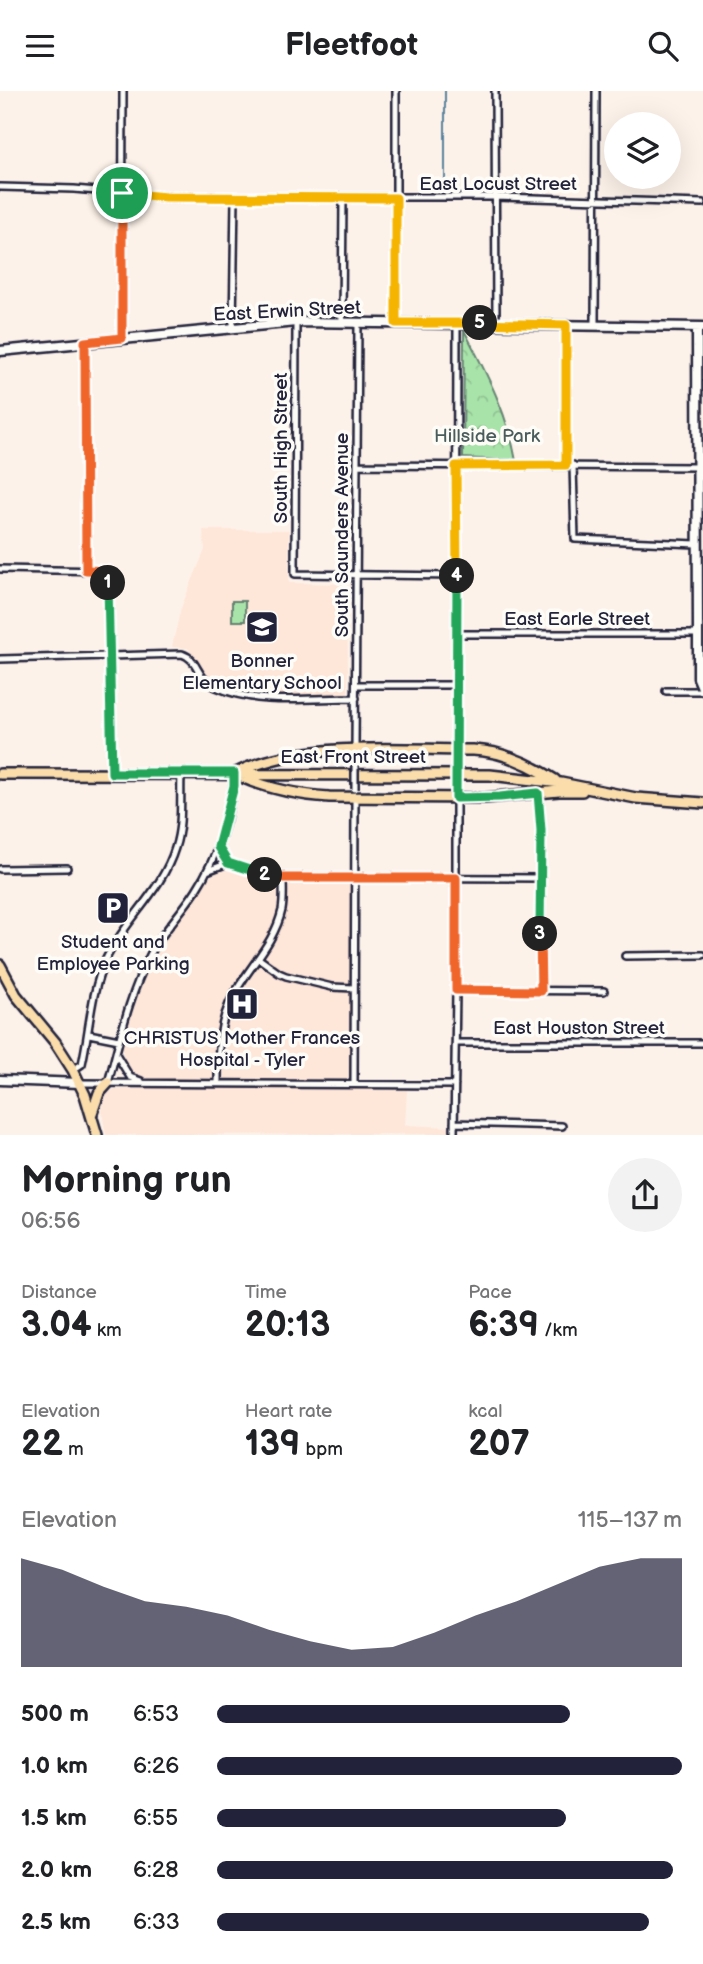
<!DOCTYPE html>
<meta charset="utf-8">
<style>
:root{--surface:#fff;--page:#f2f2f2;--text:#202124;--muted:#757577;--accent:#22223b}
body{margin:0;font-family:"Balsamiq Sans",sans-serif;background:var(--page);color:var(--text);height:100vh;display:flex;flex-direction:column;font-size:26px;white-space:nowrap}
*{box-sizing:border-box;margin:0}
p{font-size:23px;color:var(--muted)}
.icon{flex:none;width:38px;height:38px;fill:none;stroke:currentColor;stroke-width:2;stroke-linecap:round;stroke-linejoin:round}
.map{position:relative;height:1044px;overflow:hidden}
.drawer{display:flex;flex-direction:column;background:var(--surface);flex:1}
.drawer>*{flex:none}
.fabs{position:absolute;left:604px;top:21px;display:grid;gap:14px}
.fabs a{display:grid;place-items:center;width:77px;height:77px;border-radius:50%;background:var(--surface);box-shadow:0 7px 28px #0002;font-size:35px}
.pin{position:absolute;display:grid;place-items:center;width:60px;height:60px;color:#fff;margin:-30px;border:4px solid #fff;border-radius:50%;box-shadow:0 2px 7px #0007}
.km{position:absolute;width:35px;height:35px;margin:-18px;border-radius:50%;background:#222;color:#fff;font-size:19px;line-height:35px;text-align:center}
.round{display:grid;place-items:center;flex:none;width:74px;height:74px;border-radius:37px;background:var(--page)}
.summary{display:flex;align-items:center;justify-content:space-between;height:119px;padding:0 21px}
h1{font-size:38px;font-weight:700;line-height:52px}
.metrics{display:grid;grid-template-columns:repeat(3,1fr);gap:10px;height:119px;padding:7px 21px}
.metrics div{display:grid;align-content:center}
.metrics b{font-size:35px;font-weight:700}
.metrics small{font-size:19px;font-weight:400}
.metrics p{font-size:19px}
.chart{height:196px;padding:14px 21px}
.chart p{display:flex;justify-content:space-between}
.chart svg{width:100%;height:126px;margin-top:7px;fill:var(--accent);opacity:.7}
ul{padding:0 21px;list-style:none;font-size:23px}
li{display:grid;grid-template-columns:112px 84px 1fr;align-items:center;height:52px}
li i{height:18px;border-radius:9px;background:var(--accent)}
header{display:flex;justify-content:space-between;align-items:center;height:91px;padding:0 21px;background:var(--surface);font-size:32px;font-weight:700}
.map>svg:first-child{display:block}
.built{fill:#fee6d8}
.park{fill:url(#park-crowns);stroke:#658272;stroke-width:2}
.garden{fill:#a8e3a9;stroke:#658272;stroke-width:2}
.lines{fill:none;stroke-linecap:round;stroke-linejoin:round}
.stream{stroke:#5a839f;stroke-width:2}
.street-casing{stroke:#22223b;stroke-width:10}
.secondary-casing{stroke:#22223b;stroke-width:13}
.primary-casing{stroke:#22223b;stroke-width:14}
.street{stroke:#fdfcf7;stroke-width:5}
.secondary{stroke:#fdfcf7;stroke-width:8}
.primary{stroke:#faddab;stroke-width:9}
.street-bridge-casing{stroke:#22223b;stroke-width:10;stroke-linecap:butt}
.street-bridge{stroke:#fdfcf7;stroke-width:5}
.split-1-casing{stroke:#fff;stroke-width:14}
.split-2-casing{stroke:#fff;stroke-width:14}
.split-3-casing{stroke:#fff;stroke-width:14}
.split-4-casing{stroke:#fff;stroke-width:14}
.split-5-casing{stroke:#fff;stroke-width:14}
.split-6-casing{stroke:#fff;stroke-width:14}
.split-1{stroke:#f0652b;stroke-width:9}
.split-2{stroke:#22a559;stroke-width:9}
.split-3{stroke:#f0652b;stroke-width:9}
.split-4{stroke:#22a559;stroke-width:9}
.split-5{stroke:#f5b400;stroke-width:9}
.split-6{stroke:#f5b400;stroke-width:9}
.labels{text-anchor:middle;stroke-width:7;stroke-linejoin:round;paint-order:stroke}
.street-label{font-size:19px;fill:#22223b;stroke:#fdfcf7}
.park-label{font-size:19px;fill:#4a5c5c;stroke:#fdfcf7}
.poi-label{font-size:19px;fill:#22223b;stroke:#fdfcf7}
</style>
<header><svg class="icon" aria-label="menu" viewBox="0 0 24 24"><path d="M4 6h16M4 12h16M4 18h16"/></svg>Fleetfoot<svg class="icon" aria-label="search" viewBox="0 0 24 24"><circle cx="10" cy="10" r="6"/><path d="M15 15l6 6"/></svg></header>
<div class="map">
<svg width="703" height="1044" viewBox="0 0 703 1044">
<defs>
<pattern id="park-crowns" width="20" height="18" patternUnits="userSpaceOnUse" patternTransform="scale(1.75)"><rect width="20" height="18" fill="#a8e3a9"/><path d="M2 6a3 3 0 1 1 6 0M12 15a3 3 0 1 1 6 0" fill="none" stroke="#90c292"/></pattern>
</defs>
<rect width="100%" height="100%" fill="#fdf2e9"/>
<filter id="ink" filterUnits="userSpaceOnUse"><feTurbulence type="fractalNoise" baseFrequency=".0143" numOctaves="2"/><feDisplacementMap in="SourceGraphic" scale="14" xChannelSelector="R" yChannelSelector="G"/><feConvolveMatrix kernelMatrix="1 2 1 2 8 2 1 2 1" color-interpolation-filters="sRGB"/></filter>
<g filter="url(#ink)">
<path class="built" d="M203,439H289V492L347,493L348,603L261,604L244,601L209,587L188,557L172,556L181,517L205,459Z
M228,777L241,779L272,792L348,791L351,793L350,998L407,999L405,1034L450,1036V1043L106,1044L102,1021L103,1011L107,1002L113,999L153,997V989L138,985L133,980L127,975L123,962V950L144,887L162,854L208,788L216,781Z"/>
<path class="park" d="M464,239C487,284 507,320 516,370L463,367Z"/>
<path class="garden" d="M232,510H245V530H232Z"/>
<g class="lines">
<path class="stream" d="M445,100V0"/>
<defs>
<path id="street" d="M495,0L496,232
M0,96L74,98L166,106H496L703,112
M296,231L295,483L457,485
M342,231L343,106
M396,232V0
M595,234L596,0
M233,236L235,106
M122,247L123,0
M85,251L86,479
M357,374L698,376
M566,374V234
M573,374L575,448L697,453
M0,478L108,480L112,682
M457,543H698
M0,568L182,563C200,569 194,586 216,596C259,615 309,607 356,607
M356,594H456
M666,600H703
M355,659L358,231
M456,659L457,232
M538,702L541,739V900
M218,756L228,772
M0,778L67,777
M207,780L228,772L277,786L540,787
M625,865L703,864
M258,867L279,882L286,885L332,896L354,897
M456,899L604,900
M89,943L119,949
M456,952H703
M116,963L130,986L141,990
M73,979L82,973C90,938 90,904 105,870C124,830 162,800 175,757C183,733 180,707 181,682
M80,992L455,994
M108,992C120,948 129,904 150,864C162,841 182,821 196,799C218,765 232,722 234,682
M218,992C218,965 218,938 229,913C244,880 274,855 282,819C284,808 283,797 283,787
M354,994L355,706
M454,1032L562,1035
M454,1044L456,899V698"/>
<path id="secondary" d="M697,236L698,543V587L703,599
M0,260L296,231L703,236
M0,989L80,992"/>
<path id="primary" d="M236,682C302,649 400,659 473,659C503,660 530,673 555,689
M0,683L490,684L561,692L636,707L703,712
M239,685C266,697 299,704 329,706L485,707L559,700H582
M0,874L16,904L55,951L73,979L85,1004L97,1044
M92,1022L99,1002L108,992"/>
</defs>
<use href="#street" class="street-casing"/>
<use href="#secondary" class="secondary-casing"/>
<use href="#primary" class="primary-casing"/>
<use href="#street" class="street"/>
<use href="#secondary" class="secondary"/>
<use href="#primary" class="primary"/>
<defs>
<path id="street-bridge" d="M355,698V666
M456,698V667"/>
</defs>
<use href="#street-bridge" class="street-bridge-casing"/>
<use href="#street-bridge" class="street-bridge"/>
</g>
</g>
<g class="lines" filter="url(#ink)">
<defs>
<path id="split-1" d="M108,492V480L86,479L85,251L122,247V102"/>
<path id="split-2" d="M108,492L112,682H234V695L218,756L228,772L265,784"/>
<path id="split-3" d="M265,784L283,787H456V899L541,900L540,843"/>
<path id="split-4" d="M457,485L456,707L500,706L538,702L541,739L540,843"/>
<path id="split-5" d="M457,485L456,375L566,374V234L480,232"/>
<path id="split-6" d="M122,102L166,106L396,107V232H480"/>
</defs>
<use href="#split-1" class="split-1-casing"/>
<use href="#split-2" class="split-2-casing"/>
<use href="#split-3" class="split-3-casing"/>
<use href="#split-4" class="split-4-casing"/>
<use href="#split-5" class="split-5-casing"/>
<use href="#split-6" class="split-6-casing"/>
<use href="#split-1" class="split-1"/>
<use href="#split-2" class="split-2"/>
<use href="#split-3" class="split-3"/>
<use href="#split-4" class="split-4"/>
<use href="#split-5" class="split-5"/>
<use href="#split-6" class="split-6"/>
</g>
<defs>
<symbol id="school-square" viewBox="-11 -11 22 22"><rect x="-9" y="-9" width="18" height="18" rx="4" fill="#22223b" stroke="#fdfcf7"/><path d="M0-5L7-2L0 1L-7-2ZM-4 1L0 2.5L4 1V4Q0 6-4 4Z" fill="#fff"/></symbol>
<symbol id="parking-square" viewBox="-11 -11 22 22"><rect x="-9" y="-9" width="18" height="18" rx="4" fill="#22223b" stroke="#fdfcf7"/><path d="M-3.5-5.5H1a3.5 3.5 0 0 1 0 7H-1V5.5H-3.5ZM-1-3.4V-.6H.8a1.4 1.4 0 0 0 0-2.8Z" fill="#fff"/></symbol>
<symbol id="hospital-square" viewBox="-11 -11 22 22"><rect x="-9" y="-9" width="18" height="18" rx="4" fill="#22223b" stroke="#fdfcf7"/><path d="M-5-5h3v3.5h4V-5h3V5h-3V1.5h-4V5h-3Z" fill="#fff"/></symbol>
</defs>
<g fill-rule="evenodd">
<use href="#school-square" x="243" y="517" width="38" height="38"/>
<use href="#parking-square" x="94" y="798" width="38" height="38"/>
<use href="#hospital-square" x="223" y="894" width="38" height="38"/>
</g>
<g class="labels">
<g class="street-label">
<text x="498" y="99">East Locust Street</text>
<text transform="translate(287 219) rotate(-3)" y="7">East Erwin Street</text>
<text transform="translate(280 357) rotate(-90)" y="7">South High Street</text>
<text transform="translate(341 444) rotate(-90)" y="7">South Saunders Avenue</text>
<text x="577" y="534">East Earle Street</text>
<text x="353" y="672">East Front Street</text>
<text x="579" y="943">East Houston Street</text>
</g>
<g class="park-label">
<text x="487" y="351">Hillside Park</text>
</g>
<g class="poi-label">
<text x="262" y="576">Bonner<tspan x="262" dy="22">Elementary School</tspan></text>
<text x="113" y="857">Student and<tspan x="113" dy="22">Employee Parking</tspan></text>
<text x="242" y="953">CHRISTUS Mother Frances<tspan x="242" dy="22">Hospital - Tyler</tspan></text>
</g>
</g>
</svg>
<div class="fabs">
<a><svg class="icon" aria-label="layers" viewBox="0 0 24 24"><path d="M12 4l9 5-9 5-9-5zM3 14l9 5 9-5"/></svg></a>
</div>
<div class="pin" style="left:122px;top:102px;background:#1e9e55"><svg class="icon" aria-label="arrive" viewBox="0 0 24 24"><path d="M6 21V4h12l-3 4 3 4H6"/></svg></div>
<b class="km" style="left:108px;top:492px">1</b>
<b class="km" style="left:265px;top:784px">2</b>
<b class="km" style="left:540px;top:843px">3</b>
<b class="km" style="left:457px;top:485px">4</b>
<b class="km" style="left:480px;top:232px">5</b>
</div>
<section class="drawer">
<div class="summary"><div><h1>Morning run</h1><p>06:56</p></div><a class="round"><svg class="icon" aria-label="share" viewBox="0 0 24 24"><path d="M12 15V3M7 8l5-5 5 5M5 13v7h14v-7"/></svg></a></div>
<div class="metrics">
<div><p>Distance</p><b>3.04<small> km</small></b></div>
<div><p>Time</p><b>20:13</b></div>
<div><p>Pace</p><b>6:39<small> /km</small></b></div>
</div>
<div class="metrics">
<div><p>Elevation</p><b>22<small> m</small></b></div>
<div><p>Heart rate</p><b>139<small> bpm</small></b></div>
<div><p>kcal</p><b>207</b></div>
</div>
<div class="chart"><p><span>Elevation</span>115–137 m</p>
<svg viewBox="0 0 160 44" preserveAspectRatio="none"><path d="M0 44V6L10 10L20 16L30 21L40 23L50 26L60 31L70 35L80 38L90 37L100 32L110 26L120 21L130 15L140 9L150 6L160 6V44z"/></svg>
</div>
<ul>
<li><b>500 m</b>6:53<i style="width:76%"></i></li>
<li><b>1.0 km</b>6:26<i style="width:100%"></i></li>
<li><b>1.5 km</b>6:55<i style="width:75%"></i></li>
<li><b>2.0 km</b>6:28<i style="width:98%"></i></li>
<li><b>2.5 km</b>6:33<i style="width:93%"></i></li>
</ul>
</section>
